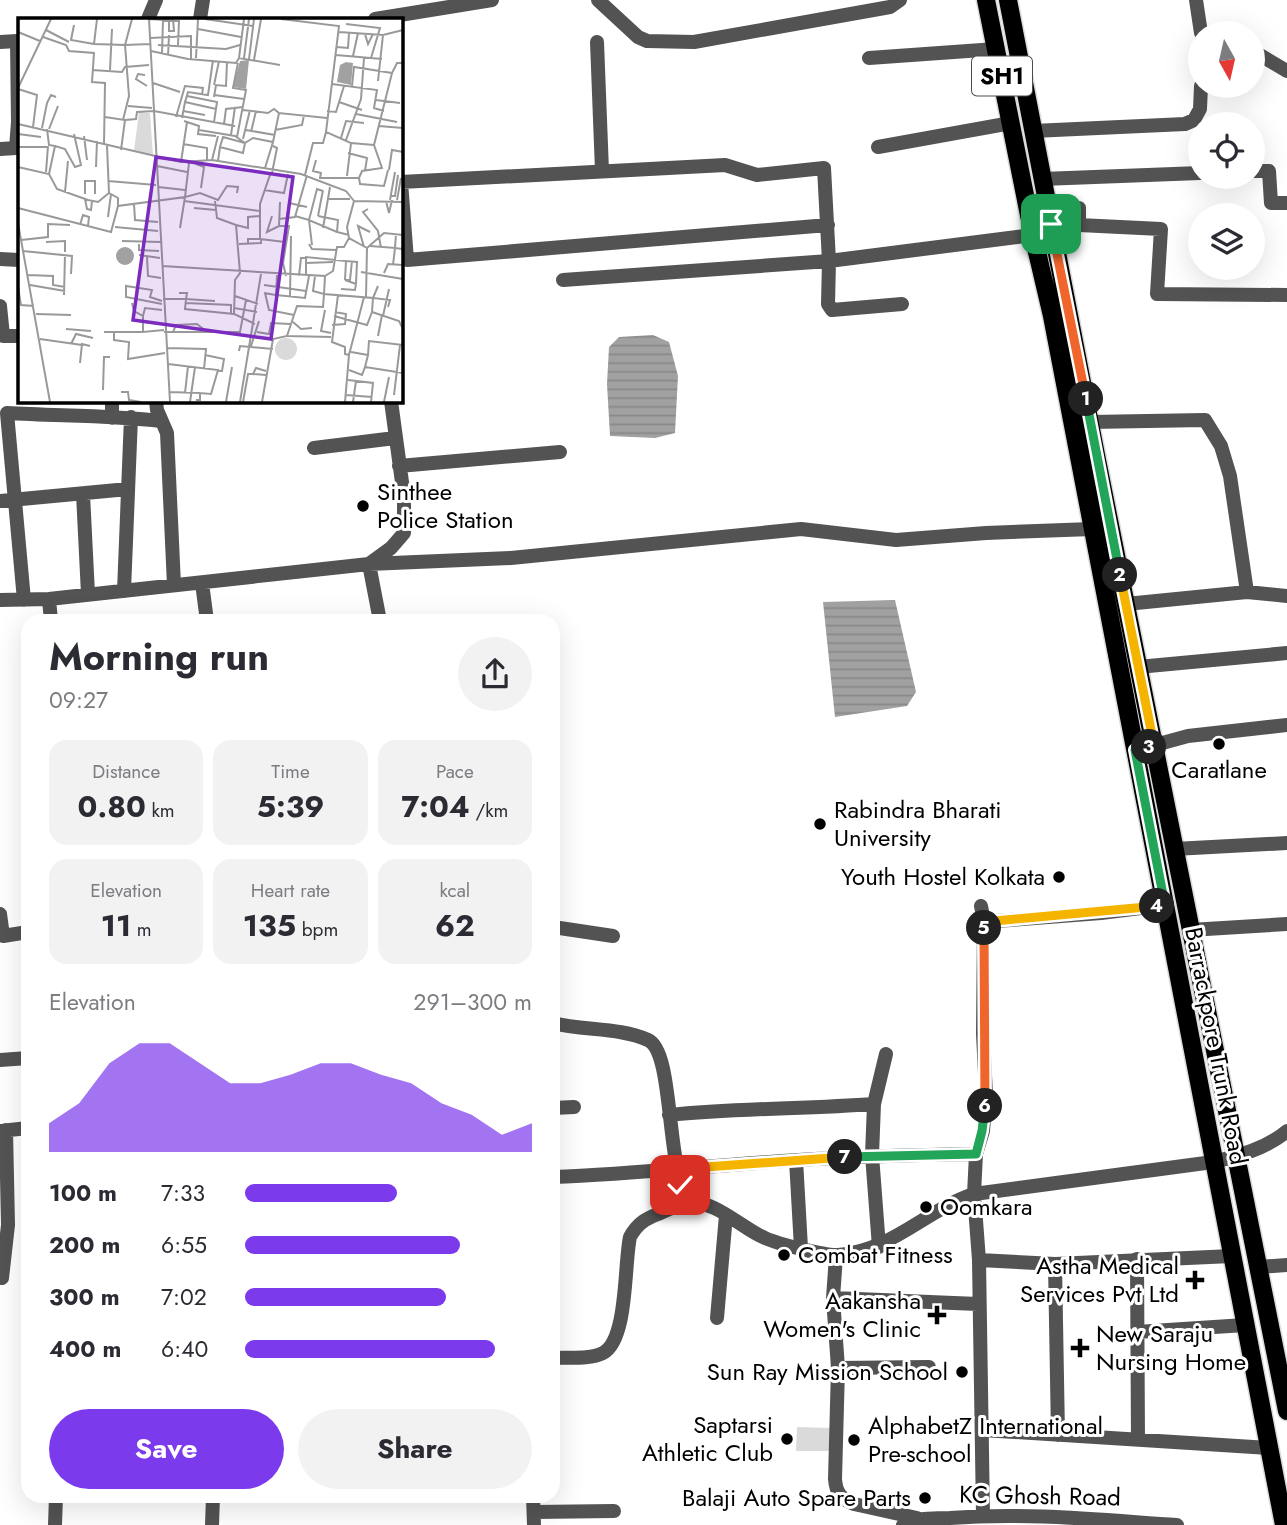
<!DOCTYPE html>
<meta charset="utf-8">
<style>
:root{--surface:#fff;--page:#f2f2f3;--text:#2b2b33;--muted:#7c7c81;--accent:#7c3aed}
body{margin:0;font-family:Jost,sans-serif;background:var(--page);color:var(--text);height:100vh;display:flex;flex-direction:column;font-size:26px;white-space:nowrap}
*{box-sizing:border-box;margin:0}
p{font-size:23px;color:var(--muted)}
.icon{flex:none;width:38px;height:38px;fill:none;stroke:currentColor;stroke-width:2;stroke-linecap:round;stroke-linejoin:round}
.map{position:relative;flex:1;overflow:hidden}
.sheet{position:absolute;left:21px;top:614px;width:539px;height:889px;display:flex;flex-direction:column;background:var(--surface);border-radius:21px;box-shadow:0 7px 28px #0002}
.sheet>*{flex:none}
.needle{width:46px;rotate:172deg}
.buttons{position:absolute;left:1188px;top:21px;display:grid;gap:14px}
.buttons a{display:grid;place-items:center;width:77px;height:77px;border-radius:50%;background:var(--surface);box-shadow:0 7px 28px #0002;font-size:35px}
.pin{position:absolute;display:grid;place-items:center;width:60px;height:60px;color:#fff;margin:-30px;border-radius:14px;box-shadow:0 4px 10px #0006}
.km{position:absolute;width:35px;height:35px;margin:-18px;border-radius:50%;background:#222;color:#fff;font-size:19px;line-height:35px;text-align:center}
.round{display:grid;place-items:center;flex:none;width:74px;height:74px;border-radius:37px;background:var(--page)}
.head{display:flex;align-items:center;justify-content:space-between;height:119px;padding:0 28px}
h1{font-size:38px;font-weight:700;line-height:52px}
.stats{display:grid;grid-template-columns:repeat(3,1fr);gap:10px;height:119px;padding:7px 28px}
.stats div{display:grid;align-content:center;border-radius:18px;background:var(--page);text-align:center}
.stats b{font-size:30px;font-weight:700}
.stats small{font-size:19px;font-weight:400}
.stats p{font-size:19px}
.chart{height:196px;padding:14px 28px}
.chart p{display:flex;justify-content:space-between}
.chart svg{width:100%;height:126px;margin-top:7px;fill:var(--accent);opacity:.7}
.cta{display:flex;gap:14px;margin-top:auto;padding:14px 28px}
.cta a{flex:1;height:80px;border-radius:42px;background:var(--accent);color:#fff;font-size:28px;font-weight:700;line-height:80px;text-align:center}
.cta a+a{background:var(--page);color:var(--text)}
ul{padding:0 28px;list-style:none;font-size:23px}
li{display:grid;grid-template-columns:112px 84px 1fr;align-items:center;height:52px}
li i{height:18px;border-radius:9px;background:var(--accent)}
.map>svg:first-child{display:block}
.green{fill:#dadada}
.water{fill:url(#water-rules)}
.lines{fill:none;stroke-linecap:round;stroke-linejoin:round}
.major-casing{stroke:#dbdbdb;stroke-width:21}
.minor{stroke:#535353;stroke-width:14}
.major{stroke:#000;stroke-width:18}
.split-1-casing{stroke:#fff;stroke-width:14}
.split-2-casing{stroke:#fff;stroke-width:14}
.split-3-casing{stroke:#fff;stroke-width:14}
.split-4-casing{stroke:#fff;stroke-width:14}
.split-5-casing{stroke:#fff;stroke-width:14}
.split-6-casing{stroke:#fff;stroke-width:14}
.split-7-casing{stroke:#fff;stroke-width:14}
.split-8-casing{stroke:#fff;stroke-width:14}
.split-1{stroke:#f0652b;stroke-width:9}
.split-2{stroke:#22a559;stroke-width:9}
.split-3{stroke:#f5b400;stroke-width:9}
.split-4{stroke:#22a559;stroke-width:9}
.split-5{stroke:#f5b400;stroke-width:9}
.split-6{stroke:#f0652b;stroke-width:9}
.split-7{stroke:#22a559;stroke-width:9}
.split-8{stroke:#f5b400;stroke-width:9}
.poi-dot{fill:#000;stroke:#fff;stroke-width:2.5}
.labels{text-anchor:middle;stroke-width:6;stroke-linejoin:round;paint-order:stroke}
.shield{fill:#fff;stroke:#4c4c4c;stroke-width:2}
.shield-label{font-size:23px;font-weight:bold;fill:#000}
.poi-label{font-size:24px;fill:#000;stroke:#fff;text-anchor:start}
.street-label{font-size:24px;fill:#000;stroke:#fff}
.inset-road{fill:none;stroke:#999;stroke-width:2}
.view{fill:#7b2cbf;fill-opacity:0.15;stroke:#7b2cbf;stroke-width:3.5}
.inset-edge{fill:none;stroke:#000;stroke-width:3.5}
</style>
<div class="map">
<svg width="1287" height="1525" viewBox="0 0 1287 1525">
<defs>
<pattern id="water-rules" width="6" height="5" patternUnits="userSpaceOnUse" patternTransform="scale(1.75)"><rect width="6" height="5" fill="#a1a1a1"/><path d="M0 2.5h6" fill="none" stroke="#898989"/></pattern>
</defs>
<rect width="100%" height="100%" fill="#fff"/>
<path class="green" d="M797,1427L831,1428L833,1451H796Z"/>
<path class="water" d="M653,335L669,342L678,376L675,433L655,438L610,436L607,384L609,347L619,337Z
M895,600L916,692L907,706L835,717L823,602Z"/>
<g class="lines">
<defs>
<path id="major" d="M986,0L1033,235L1052,316L1284,1525
M1008,0L1097,460L1287,1411"/>
</defs>
<use href="#major" class="major-casing"/>
<path class="minor" d="M598,0L638,37L647,41L694,42L890,7L900,0
M1196,0L1201,33
M148,19L156,0
M200,19L203,0
M375,19L492,0
M0,42L17,41
M597,42L602,171
M1253,51L1287,71
M869,58L996,49
M1033,131L1185,124L1194,120L1200,109L1201,86
M878,147L1011,123
M0,149L16,148L18,122L17,41H19
M1253,171H1269L1271,203H1287
M1042,179L1200,173
M401,182L725,165L757,175L824,168L829,261L1033,235L1050,219
M401,182L407,260L828,225
M1048,211L1079,208V225L1161,229L1157,294L1287,295
M0,259L19,260
M563,280L829,261L828,304L832,310L902,304
M0,306L3,336H19
M112,401V418
M156,401L157,410L167,433L174,585
M1090,422L1205,420L1221,446L1230,476L1247,592
M314,448L395,438
M399,466L560,452
M83,494L88,594
M0,501L128,489
M202,583L207,621
M124,591L131,417
M49,599L51,621
M0,600L49,599L369,564L511,558L801,529L896,540L986,533L1092,529
M24,600L7,413C58,416 110,415 161,421
M1126,604L1247,592L1287,596
M380,621L369,564L391,548L404,533V497L391,401
M1138,667L1287,653
M1144,748L1188,736L1287,725
M1174,849L1287,843
M0,914L3,936L28,932
M984,922L1101,913L1165,905
M553,927L613,936
M1190,930L1287,924
M553,1023C583,1031 619,1027 648,1040C675,1052 665,1172 690,1202
M0,1060L28,1058
M553,1108L574,1107
M669,1115C737,1108 806,1109 874,1104
M0,1131L28,1128
M796,1160L801,1248
M553,1177C635,1174 717,1165 799,1160C858,1156 917,1155 976,1154
M879,1247L872,1155L874,1104L886,1054
M836,1256L833,1298L978,1304
M1137,1259L1138,1440
M979,1260L1055,1264L1232,1256
M1055,1264L1058,1435
M1258,1267L1287,1265
M0,1277L2,1278L8,1225L6,1130
M833,1298L838,1368L835,1479C836,1493 841,1499 854,1504L917,1518
M717,1318L726,1215
M1137,1332L1245,1325
M553,1358C568,1357 589,1360 603,1353C628,1340 624,1264 630,1237C637,1224 645,1219 658,1214C667,1210 679,1204 688,1203C715,1199 742,1229 765,1238C778,1244 826,1256 838,1255C894,1250 924,1211 974,1194L976,1154L983,1131L986,1095L983,1034L984,922L981,906
M838,1368L929,1367
M983,1430L1269,1448
M533,1496L534,1525
M534,1512L614,1511
M983,1515L979,1260L974,1194L1213,1162C1239,1156 1267,1148 1287,1131
M55,1525L56,1496
M212,1525L213,1496
M903,1525C920,1517 931,1519 950,1518C1026,1512 1101,1520 1177,1525"/>
<use href="#major" class="major"/>
</g>
<g class="lines">
<defs>
<path id="split-1" d="M1051,224L1086,399"/>
<path id="split-2" d="M1086,399L1120,575"/>
<path id="split-3" d="M1120,575L1154,745L1149,747"/>
<path id="split-4" d="M1149,747L1135,750L1165,905L1157,906"/>
<path id="split-5" d="M984,928V922L1157,906"/>
<path id="split-6" d="M984,928L985,1106"/>
<path id="split-7" d="M845,1157L976,1154L982,1131L985,1106"/>
<path id="split-8" d="M680,1185L677,1169L845,1157"/>
</defs>
<use href="#split-1" class="split-1-casing"/>
<use href="#split-2" class="split-2-casing"/>
<use href="#split-3" class="split-3-casing"/>
<use href="#split-4" class="split-4-casing"/>
<use href="#split-5" class="split-5-casing"/>
<use href="#split-6" class="split-6-casing"/>
<use href="#split-7" class="split-7-casing"/>
<use href="#split-8" class="split-8-casing"/>
<use href="#split-1" class="split-1"/>
<use href="#split-2" class="split-2"/>
<use href="#split-3" class="split-3"/>
<use href="#split-4" class="split-4"/>
<use href="#split-5" class="split-5"/>
<use href="#split-6" class="split-6"/>
<use href="#split-7" class="split-7"/>
<use href="#split-8" class="split-8"/>
</g>
<g class="poi-dot">
<circle cx="363" cy="506" r="7"/>
<circle cx="1219" cy="744" r="7"/>
<circle cx="820" cy="824" r="7"/>
<circle cx="1059" cy="877" r="7"/>
<circle cx="926" cy="1207" r="7"/>
<circle cx="784" cy="1255" r="7"/>
<path d="M1191.5 1269.5h7v7h7v7h-7v7h-7v-7h-7v-7h7z"/>
<path d="M933.5 1304.5h7v7h7v7h-7v7h-7v-7h-7v-7h7z"/>
<path d="M1076.5 1337.5h7v7h7v7h-7v7h-7v-7h-7v-7h7z"/>
<circle cx="962" cy="1372" r="7"/>
<circle cx="787" cy="1439" r="7"/>
<circle cx="854" cy="1440" r="7"/>
<circle cx="925" cy="1498" r="7"/>
</g>
<g class="labels">
<rect class="shield" x="972" y="56.5" width="60" height="39" rx="5"/>
<g class="shield-label">
<text x="1002" y="84">SH1</text>
</g>
<g class="poi-label">
<text x="377" y="500">Sinthee<tspan x="377" dy="28">Police Station</tspan></text>
<text x="1219" y="778" text-anchor="middle">Caratlane</text>
<text x="834" y="818">Rabindra Bharati<tspan x="834" dy="28">University</tspan></text>
<text x="1045" y="885" text-anchor="end">Youth Hostel Kolkata</text>
<text x="940" y="1215">Oomkara</text>
<text x="798" y="1263">Combat Fitness</text>
<text x="1179" y="1274" text-anchor="end">Astha Medical<tspan x="1179" dy="28">Services Pvt Ltd</tspan></text>
<text x="921" y="1309" text-anchor="end">Aakansha<tspan x="921" dy="28">Women's Clinic</tspan></text>
<text x="1096" y="1342">New Saraju<tspan x="1096" dy="28">Nursing Home</tspan></text>
<text x="948" y="1380" text-anchor="end">Sun Ray Mission School</text>
<text x="773" y="1433" text-anchor="end">Saptarsi<tspan x="773" dy="28">Athletic Club</tspan></text>
<text x="868" y="1434">AlphabetZ International<tspan x="868" dy="28">Pre-school</tspan></text>
<text x="911" y="1506" text-anchor="end">Balaji Auto Spare Parts</text>
</g>
<g class="street-label">
<text transform="translate(1216 1046) rotate(79)" y="8">Barrackpore Trunk Road</text>
<text transform="translate(1040 1496) rotate(1)" y="8">KC Ghosh Road</text>
</g>
</g>
<g transform="translate(18 18)">
<rect width="385" height="385" fill="#fff"/>
<path d="M121,94L132,95L135,138L116,133ZM257 331a11 11 0 1 1 22 0a11 11 0 1 1-22 0Z" fill="#dadada"/>
<path d="M231,42L228,71L215,69L222,43ZM328,44L335,45L333,67L319,64L322,47ZM98 238a9 9 0 1 1 18 0a9 9 0 1 1-18 0Z" fill="#a1a1a1"/>
<path class="inset-road" d="M79,1L76,26L107,27L111,78L105,102M114,1L107,27L132,26M131,1L161,3L160,27M131,1L152,384M187,1L235,8M263,1L321,8L308,114L333,125L329,158M151,3V13H156L155,1M328,6L362,10L353,40M56,7L53,22L76,26M180,11L223,19M28,12L51,24M0,14L22,23M321,14L365,17L385,12M347,16L350,26L355,16M25,19L48,27L51,33L76,35L74,64L87,65L86,126M132,20L173,18V42M140,27L208,31L222,27M319,29L330,30L331,15M133,33L170,41L218,45L221,40L262,47M144,36L145,2M318,37L364,41M150,38L151,17M335,38L340,15M178,40L180,1M221,40L226,1M226,40L231,1M231,41L236,1M236,42L243,1M74,52L104,54L107,49L131,47M92,52L94,11M127,57L120,56L118,61L129,68M360,63L365,17M135,65L162,74M314,66L359,72L356,90L366,93M196,67L201,43M334,68L336,49L374,55M0,70L33,1M0,71L19,77L15,109M196,77L226,81M169,78L199,84L196,104M196,79L198,67L208,68L209,44M358,82L382,85M167,84L170,74L190,77L195,42M321,84L344,92M110,88L134,90M225,92L250,95L256,91L261,95M165,93L187,97M309,93L318,94L326,68M338,96L379,104M87,99L107,102L103,132M158,99L167,68L185,70L184,77M164,100L167,84L198,91M107,102L118,101L119,94L136,93L217,108M166,103L181,108L180,116L198,118M0,106L163,144L194,142L283,156L328,173L336,183M206,106L208,91L225,89M361,108L385,110M24,110L29,85L33,77L38,79M29,111L31,127L37,128L31,156M31,111L40,88M181,112L217,118L227,125M228,112L257,117M257,112L284,107L286,97M233,114L238,93M0,116L23,119M213,117L217,89M66,118L69,142M219,119L228,72L215,70L220,45M323,120L328,103L346,105M225,121L232,92M328,122L343,81L346,40M333,125L356,127M165,126L189,130V142M37,128L47,131L57,149L63,147L56,116M89,128L91,175L100,180V188M0,129H30M202,129L205,119L227,125M330,135L349,140L347,153M194,142L200,118M298,142L295,153L303,155L302,160M200,143L202,129L225,135L227,125L235,120L255,124L261,95L309,100M163,144L169,104M178,146L186,149L183,170M139,148L169,154M0,149L31,156L39,171L70,182L80,184L91,175M78,149L79,123M247,150L255,124M371,152L374,132L385,134M28,154L30,128M254,155L259,130L255,128M287,157L295,125H305L308,114M301,160H341L344,153L364,150L356,127L374,55L379,45H385M341,160L342,166L366,168L370,152M90,163L138,167M140,169L167,172M246,172L266,175L270,156M47,174L50,143M67,176V163H77V176M372,178H377L380,157M67,181L69,191L73,192L74,183M310,181H332M372,182L377,154M379,182L383,160M166,183L241,193M197,183L199,200L218,207L222,255L217,262L216,296L237,306M336,183L329,209L331,220L349,230L348,279M336,183L385,184M368,183L371,195L374,182M262,184L261,208H271L265,245L268,258M116,186L117,202L140,204M0,190L93,214L100,188L167,179L171,145M176,190L198,192M350,191L345,194L360,213L363,230M254,198L249,214L261,208M277,198L291,202L299,171L305,173M300,198L320,202L319,214L331,217M300,198L305,172M90,199L93,176M269,200L271,185L289,189M261,201L277,199L289,157M0,205L32,384M62,207L65,197L71,199L70,208M218,207L230,210V199L241,198M97,209L140,213M162,210L167,179L182,175L200,182L209,168L220,169L219,175M305,210L312,169M242,221L267,224M3,222L30,219V206L52,207M104,223L143,224M28,224L47,223V234M121,226V232L141,233M221,226L243,225V221M230,226V221H242V186L253,154M291,226L294,231L318,232M294,227L291,202L319,214M352,228L377,230L378,216M346,229L340,208L352,214M349,230L366,215L385,217M5,233L54,238L53,256M121,237L142,240M129,239L130,258L143,260M288,245L315,244M375,247L377,230L385,231M144,248L307,258L306,276L355,280L354,294L381,303L385,311M343,254L385,261M366,255L370,246L385,247M10,257L35,258V267L47,269M281,258L283,240H288M288,258V239L328,243M307,258L315,253L319,229H326L331,220M327,262L328,243L339,244L338,266M328,262H332L334,243M12,267L47,273M246,267L288,273M360,268L355,280L372,282L370,289M0,269L3,287L16,288M323,271L337,272L338,266L327,262M161,275H169L168,281L197,283M246,275L258,277L259,257M247,275L251,292L276,297M46,277L47,237M258,277L287,280L291,258M320,277L314,324L327,329V336L331,337M217,278L240,286M272,279L273,218M145,281H168L167,291L216,296M144,283L132,279L134,272L108,268V279L144,286M114,285L116,293L125,298V314L146,312M168,285L213,287V296M216,290L239,294M307,292L303,313L313,315M18,296L53,297M125,298L127,290L144,292M316,298L349,307L354,294M365,298L371,271M275,304L283,311L294,310M314,307L327,306L328,296L317,294M48,311L73,313M86,314H125M96,314V322L111,324L110,341L147,335M146,314H222L228,282M155,314L158,307L179,306L189,314M239,314L251,316L253,305L272,306M269,318L313,319M360,318L364,297M22,321L64,327M53,326L58,316L75,320M233,328L241,303M149,330L188,331L186,351M221,333L222,328L255,331M333,334L350,337L347,349L385,355M187,337L206,341L204,353H200M350,337L351,323L385,327M62,345L64,326L72,328M150,346L200,352L193,376L182,375V382H178M331,352L344,357L347,349M248,357L235,356L238,350L248,353M330,362L355,365L353,384M85,372L86,339H92M103,374H110L111,382L123,384M151,374L182,375M167,375L170,348M328,377L354,379M376,377L382,327M172,384L177,349M208,384L214,349M222,384L243,256M225,384L230,356H235M244,384L255,321L269,318L279,288L305,289L306,276L295,273L297,258M327,384L331,337L346,279M335,384L338,363M366,384L371,359"/>
<path class="view" d="M138,139L275,159L253,321L115,302Z"/>
<rect width="385" height="385" class="inset-edge"/>
</g>
</svg>
<div class="buttons">
<a><svg class="needle" viewBox="-14 -14 28 28"><path d="M0-13l5 13h-10z" fill="#e53935"/><path d="M0 13l5-13h-10z" fill="#7c7c81"/></svg></a>
<a><svg class="icon" aria-label="locate" viewBox="0 0 24 24"><circle cx="12" cy="12" r="6"/><path d="M12 2v4M12 18v4M2 12h4M18 12h4"/></svg></a>
<a><svg class="icon" aria-label="layers" viewBox="0 0 24 24"><path d="M12 4l9 5-9 5-9-5zM3 14l9 5 9-5"/></svg></a>
</div>
<div class="pin" style="left:1051px;top:224px;background:#1e9e55"><svg class="icon" aria-label="arrive" viewBox="0 0 24 24"><path d="M6 21V4h12l-3 4 3 4H6"/></svg></div>
<div class="pin" style="left:680px;top:1185px;background:#d93025"><svg class="icon" aria-label="check" viewBox="0 0 24 24"><path d="M5 12l5 5 9-10"/></svg></div>
<b class="km" style="left:1086px;top:399px">1</b>
<b class="km" style="left:1120px;top:575px">2</b>
<b class="km" style="left:1149px;top:747px">3</b>
<b class="km" style="left:1157px;top:906px">4</b>
<b class="km" style="left:984px;top:928px">5</b>
<b class="km" style="left:985px;top:1106px">6</b>
<b class="km" style="left:845px;top:1157px">7</b>
<section class="sheet">
<div class="head"><div><h1>Morning run</h1><p>09:27</p></div><a class="round"><svg class="icon" aria-label="share" viewBox="0 0 24 24"><path d="M12 15V3M7 8l5-5 5 5M5 13v7h14v-7"/></svg></a></div>
<div class="stats">
<div><p>Distance</p><b>0.80<small> km</small></b></div>
<div><p>Time</p><b>5:39</b></div>
<div><p>Pace</p><b>7:04<small> /km</small></b></div>
</div>
<div class="stats">
<div><p>Elevation</p><b>11<small> m</small></b></div>
<div><p>Heart rate</p><b>135<small> bpm</small></b></div>
<div><p>kcal</p><b>62</b></div>
</div>
<div class="chart"><p><span>Elevation</span>291–300 m</p>
<svg viewBox="0 0 160 44" preserveAspectRatio="none"><path d="M0 44V34L10 27L20 13L30 6L40 6L50 13L60 20L70 20L80 17L90 13L100 13L110 17L120 20L130 27L140 31L150 38L160 34V44z"/></svg>
</div>
<ul>
<li><b>100 m</b>7:33<i style="width:53%"></i></li>
<li><b>200 m</b>6:55<i style="width:75%"></i></li>
<li><b>300 m</b>7:02<i style="width:70%"></i></li>
<li><b>400 m</b>6:40<i style="width:87%"></i></li>
</ul>
<div class="cta"><a>Save</a><a>Share</a></div>
</section>
</div>
